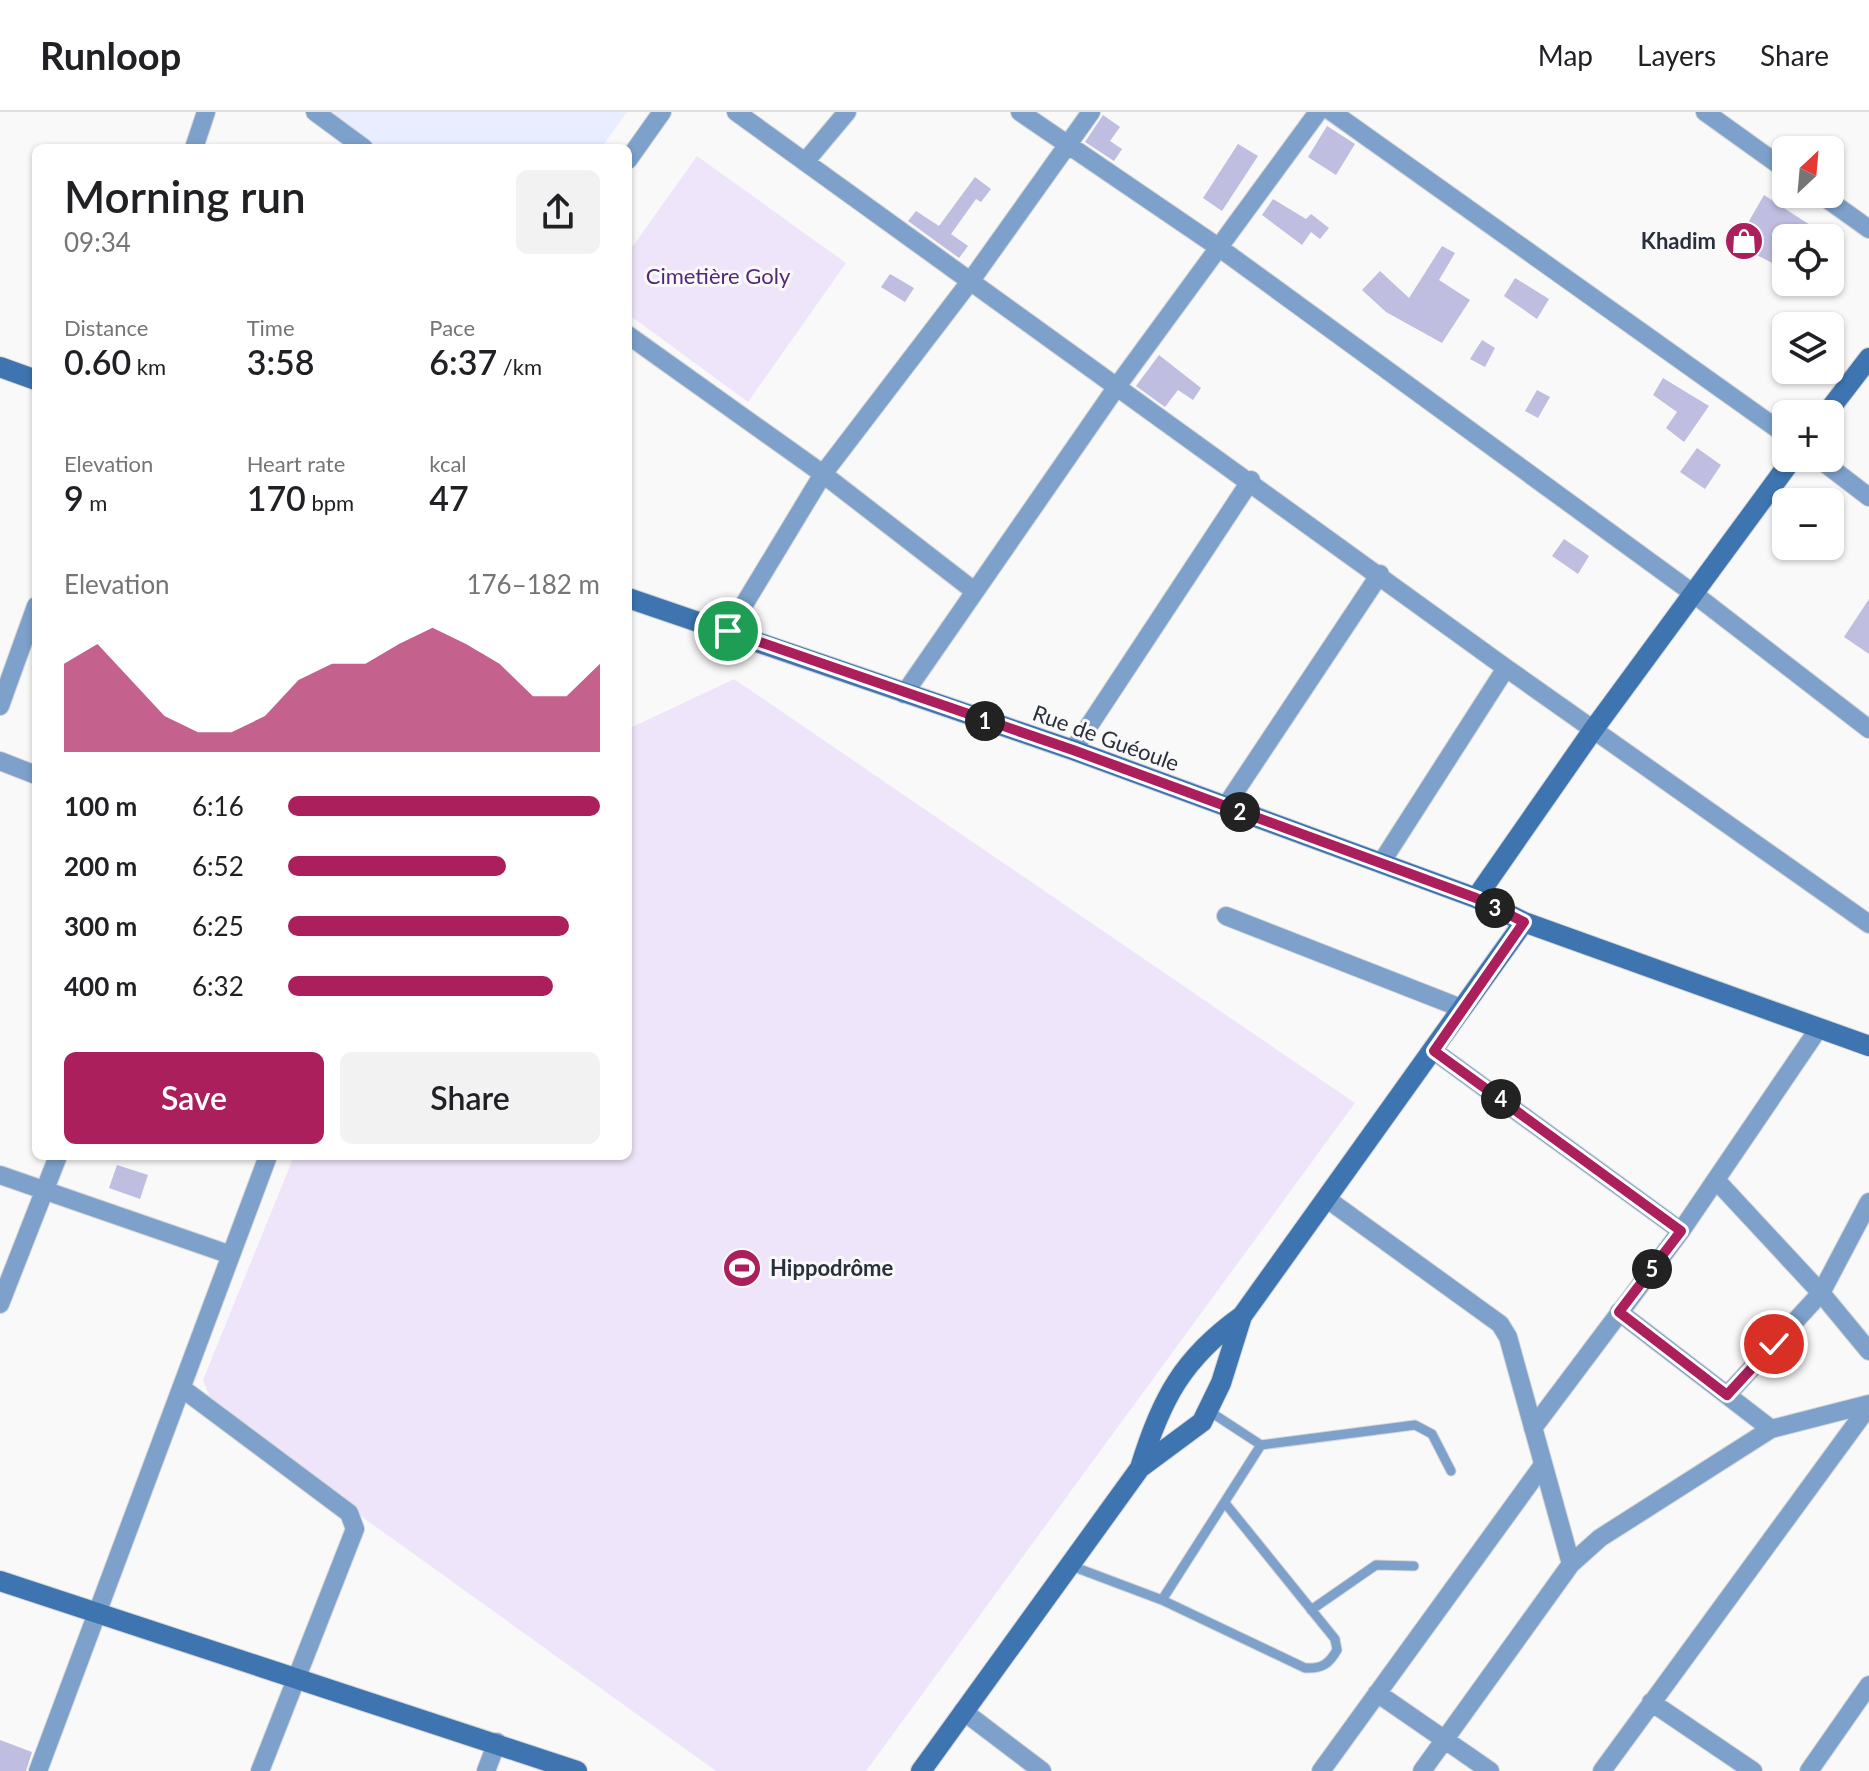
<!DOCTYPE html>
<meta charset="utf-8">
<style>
:root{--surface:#fff;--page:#f2f2f2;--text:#202124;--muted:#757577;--line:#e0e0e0;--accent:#ac1f5d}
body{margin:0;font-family:Lato,sans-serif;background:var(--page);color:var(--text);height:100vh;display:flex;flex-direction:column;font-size:30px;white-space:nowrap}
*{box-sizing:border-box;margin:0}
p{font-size:26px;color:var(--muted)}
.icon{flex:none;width:44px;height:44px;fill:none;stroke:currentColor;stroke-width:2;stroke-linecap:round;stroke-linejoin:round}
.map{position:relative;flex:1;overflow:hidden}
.sheet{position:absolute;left:32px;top:32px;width:600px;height:1016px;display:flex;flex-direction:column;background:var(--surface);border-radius:12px;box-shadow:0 2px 6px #0004}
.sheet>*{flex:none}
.needle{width:52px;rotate:26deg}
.controls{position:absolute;left:1772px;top:24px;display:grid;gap:16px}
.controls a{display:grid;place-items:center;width:72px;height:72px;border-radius:12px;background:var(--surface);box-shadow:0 2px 6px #0004;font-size:40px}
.pin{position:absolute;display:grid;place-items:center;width:68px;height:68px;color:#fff;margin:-34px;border:4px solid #fff;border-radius:50%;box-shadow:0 2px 8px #0007}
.km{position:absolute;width:40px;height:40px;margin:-20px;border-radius:50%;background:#222;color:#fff;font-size:22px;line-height:40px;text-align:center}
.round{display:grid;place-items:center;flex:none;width:84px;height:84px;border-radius:12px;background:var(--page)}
.headline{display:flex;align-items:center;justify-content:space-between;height:136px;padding:0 32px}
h1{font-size:44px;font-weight:600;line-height:60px}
.figures{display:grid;grid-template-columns:repeat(3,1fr);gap:12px;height:136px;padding:8px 32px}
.figures div{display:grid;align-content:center}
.figures b{font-size:34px;font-weight:600}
.figures small{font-size:22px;font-weight:400}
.figures p{font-size:22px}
.chart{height:224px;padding:16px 32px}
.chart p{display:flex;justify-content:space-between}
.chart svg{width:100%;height:144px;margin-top:8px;fill:var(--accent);opacity:.7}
.primary-button{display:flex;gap:16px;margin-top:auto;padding:16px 32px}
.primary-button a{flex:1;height:92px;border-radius:12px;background:var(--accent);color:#fff;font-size:32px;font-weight:600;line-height:92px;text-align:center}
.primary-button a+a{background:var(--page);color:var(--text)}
ul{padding:0 32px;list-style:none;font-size:26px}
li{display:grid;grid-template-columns:128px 96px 1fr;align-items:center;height:60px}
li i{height:20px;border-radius:10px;background:var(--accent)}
header{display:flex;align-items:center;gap:48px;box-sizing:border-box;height:112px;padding:0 40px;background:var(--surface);border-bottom:2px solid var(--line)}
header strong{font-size:38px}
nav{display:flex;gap:44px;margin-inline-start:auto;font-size:28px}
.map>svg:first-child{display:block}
.built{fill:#e8eeff}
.green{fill:#efe5fa}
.building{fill:#bfbde0}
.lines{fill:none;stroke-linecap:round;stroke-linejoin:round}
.lane-casing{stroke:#d4d5d7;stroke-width:11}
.street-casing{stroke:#d4d5d7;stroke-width:20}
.secondary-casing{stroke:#d4d5d7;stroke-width:22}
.lane{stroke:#7da1cb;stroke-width:9}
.street{stroke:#7da1cb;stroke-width:18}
.secondary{stroke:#3e75b1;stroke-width:20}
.route-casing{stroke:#fff;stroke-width:16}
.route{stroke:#ac1f5d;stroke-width:10}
.labels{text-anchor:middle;stroke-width:6;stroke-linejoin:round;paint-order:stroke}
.poi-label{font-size:22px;font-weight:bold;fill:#2a2f3c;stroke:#f9f9f9;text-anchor:end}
.park-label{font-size:22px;fill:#542878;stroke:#f9f9f9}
.street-label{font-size:22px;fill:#2a2f3c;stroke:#f9f9f9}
</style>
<header>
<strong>Runloop</strong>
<nav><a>Map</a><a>Layers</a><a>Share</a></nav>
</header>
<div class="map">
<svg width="1869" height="1659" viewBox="0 0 1869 1659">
<rect width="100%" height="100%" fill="#f9f9f9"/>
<path class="built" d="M320,0H627L601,36H372Z"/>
<path class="green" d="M697,44L846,151L748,290L628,202V141Z
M734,567L1355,991L866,1659H716L216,1300L203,1268L294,1044H628V617Z"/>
<path class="building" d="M1103,3L1120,15L1110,29L1122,37L1114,49L1085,30Z
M1327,14L1355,32L1336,63L1308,45Z
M1238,32L1258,44L1222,99L1203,86Z
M975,65L991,77L981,90L976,87L951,122L968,134L959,146L908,109L916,99L939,114Z
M1764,83L1810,113L1802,126H1786V158L1751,140L1749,145L1728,134L1741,113L1745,116Z
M1273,87L1306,107L1311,102L1329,116L1320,127L1311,120L1302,133L1262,103Z
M1442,134L1455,141L1439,168L1470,188L1442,231L1386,200L1362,178L1380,159L1409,186Z
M890,162L914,176L905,190L881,175Z
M1515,166L1549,187L1537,207L1504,184Z
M1482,228L1495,236L1485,255L1470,247Z
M1159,243L1201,276L1193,288L1178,278L1165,295L1136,274Z
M1663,266L1709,294L1684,330L1666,316L1677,300L1653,283Z
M1537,278L1550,285L1538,306L1525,299Z
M1697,336L1721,353L1705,377L1680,360Z
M1564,427L1589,444L1578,462L1552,444Z
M1869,487V542L1844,525Z
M117,1053L148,1063L140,1087L109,1076Z
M0,1628L32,1640L26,1659H0Z"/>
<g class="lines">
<defs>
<path id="lane" d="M1209,1299L1261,1333L1415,1313L1432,1322L1451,1359
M1069,1453L1162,1488L1305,1556C1322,1557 1329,1552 1337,1538L1335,1527L1225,1391
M1162,1488L1261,1333
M1311,1498L1376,1453L1414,1454"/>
<path id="street" d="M315,0L364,36
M736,0L1506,556L1869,812
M1020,0L1221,137L1694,482L1869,617
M1332,0L1786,323
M1705,0L1786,58
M194,36L206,0
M628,48L662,0
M805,50L847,0
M1820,82L1869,117
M628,223L823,362L973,478
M1818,346L1869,385
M728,519L823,362L972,167L1091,0
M904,582L1118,273L1318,0
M0,594L36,494
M1073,638L1251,368
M0,649L36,663
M1225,695L1380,462
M1381,751L1506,556
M1226,804L1461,896
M1434,939L1681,1119
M0,1063L231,1143
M1716,1068L1821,1181L1869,1239
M1327,1087L1500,1212L1508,1225L1571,1452
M0,1192L58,1044
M1619,1200L1771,1317
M183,1277L349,1401L355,1417L260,1659
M1727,1283L1821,1181L1869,1090
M1533,1316L1681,1119L1819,916
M1377,1581L1490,1659
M1651,1590L1753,1659
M963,1599L1042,1659
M38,1659L268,1044
M486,1659L497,1630
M1321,1659L1543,1353
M1422,1659L1571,1452L1600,1426L1771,1317L1869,1292
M1602,1659L1869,1294
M1809,1659L1869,1573"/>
<path id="secondary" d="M0,255L36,268
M1826,302L1869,246
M628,486L1073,638L1476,786L1524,810L1869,934
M1476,786L1593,618L1793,346
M1140,1356C1161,1287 1183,1246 1242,1204L1524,810
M0,1469L577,1659
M921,1659L1140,1356L1202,1310L1221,1271L1242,1204"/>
</defs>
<use href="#lane" class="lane-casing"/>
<use href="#street" class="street-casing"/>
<use href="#secondary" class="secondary-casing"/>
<use href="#lane" class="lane"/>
<use href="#street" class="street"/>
<use href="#secondary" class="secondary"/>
</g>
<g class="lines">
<defs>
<path id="route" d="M728,519L1073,638L1476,786L1524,810L1434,939L1681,1119L1619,1200L1727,1283L1774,1232"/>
</defs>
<use href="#route" class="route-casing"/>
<use href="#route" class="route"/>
</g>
<defs>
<symbol id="shop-disc" viewBox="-11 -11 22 22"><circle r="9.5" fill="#ac1f5d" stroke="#f9f9f9"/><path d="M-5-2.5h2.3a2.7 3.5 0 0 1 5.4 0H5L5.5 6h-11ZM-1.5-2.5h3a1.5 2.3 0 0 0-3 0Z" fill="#fff"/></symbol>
<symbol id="stadium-disc" viewBox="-11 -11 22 22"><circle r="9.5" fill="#ac1f5d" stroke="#f9f9f9"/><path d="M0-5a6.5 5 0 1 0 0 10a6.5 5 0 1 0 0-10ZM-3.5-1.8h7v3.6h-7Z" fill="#fff"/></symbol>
</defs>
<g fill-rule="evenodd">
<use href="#shop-disc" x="1722" y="107" width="44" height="44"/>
<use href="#stadium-disc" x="720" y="1134" width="44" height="44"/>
</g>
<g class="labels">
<g class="poi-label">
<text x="1716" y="137">Khadim</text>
<text x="770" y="1164" text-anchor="start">Hippodrôme</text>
</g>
<g class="park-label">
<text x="718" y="172">Cimetière Goly</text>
</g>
<g class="street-label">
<text transform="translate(1106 626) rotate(20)" y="8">Rue de Guéoule</text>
</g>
</g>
</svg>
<div class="controls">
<a><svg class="needle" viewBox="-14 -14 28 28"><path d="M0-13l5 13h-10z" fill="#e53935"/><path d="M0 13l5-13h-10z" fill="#757577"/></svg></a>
<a><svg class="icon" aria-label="locate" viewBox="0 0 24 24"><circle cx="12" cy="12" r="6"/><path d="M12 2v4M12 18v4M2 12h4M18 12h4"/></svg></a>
<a><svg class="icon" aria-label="layers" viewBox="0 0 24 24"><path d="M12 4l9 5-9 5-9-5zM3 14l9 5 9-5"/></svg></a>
<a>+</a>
<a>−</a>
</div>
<div class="pin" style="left:728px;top:519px;background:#1e9e55"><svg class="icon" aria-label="arrive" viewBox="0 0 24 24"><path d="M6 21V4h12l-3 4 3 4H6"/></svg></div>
<div class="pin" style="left:1774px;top:1232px;background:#d93025"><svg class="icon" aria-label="check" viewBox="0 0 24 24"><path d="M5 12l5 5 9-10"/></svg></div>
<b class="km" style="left:985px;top:609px">1</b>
<b class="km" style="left:1240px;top:700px">2</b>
<b class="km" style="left:1495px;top:796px">3</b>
<b class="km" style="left:1501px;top:987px">4</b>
<b class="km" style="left:1652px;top:1157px">5</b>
<section class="sheet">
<div class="headline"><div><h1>Morning run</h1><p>09:34</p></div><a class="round"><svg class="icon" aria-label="share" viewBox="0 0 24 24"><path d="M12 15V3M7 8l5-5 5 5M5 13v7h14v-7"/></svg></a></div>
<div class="figures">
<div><p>Distance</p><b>0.60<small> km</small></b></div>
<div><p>Time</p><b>3:58</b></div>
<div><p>Pace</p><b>6:37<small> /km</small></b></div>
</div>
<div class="figures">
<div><p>Elevation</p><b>9<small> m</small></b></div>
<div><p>Heart rate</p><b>170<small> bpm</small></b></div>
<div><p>kcal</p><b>47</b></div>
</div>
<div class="chart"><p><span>Elevation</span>176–182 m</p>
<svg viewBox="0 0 160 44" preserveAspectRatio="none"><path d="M0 44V17L10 11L20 22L30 33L40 38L50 38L60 33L70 22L80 17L90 17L100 11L110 6L120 11L130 17L140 27L150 27L160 17V44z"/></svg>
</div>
<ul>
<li><b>100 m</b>6:16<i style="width:100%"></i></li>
<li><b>200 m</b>6:52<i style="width:70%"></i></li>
<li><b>300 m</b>6:25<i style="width:90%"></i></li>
<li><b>400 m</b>6:32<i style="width:85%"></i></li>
</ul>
<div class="primary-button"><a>Save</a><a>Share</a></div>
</section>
</div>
